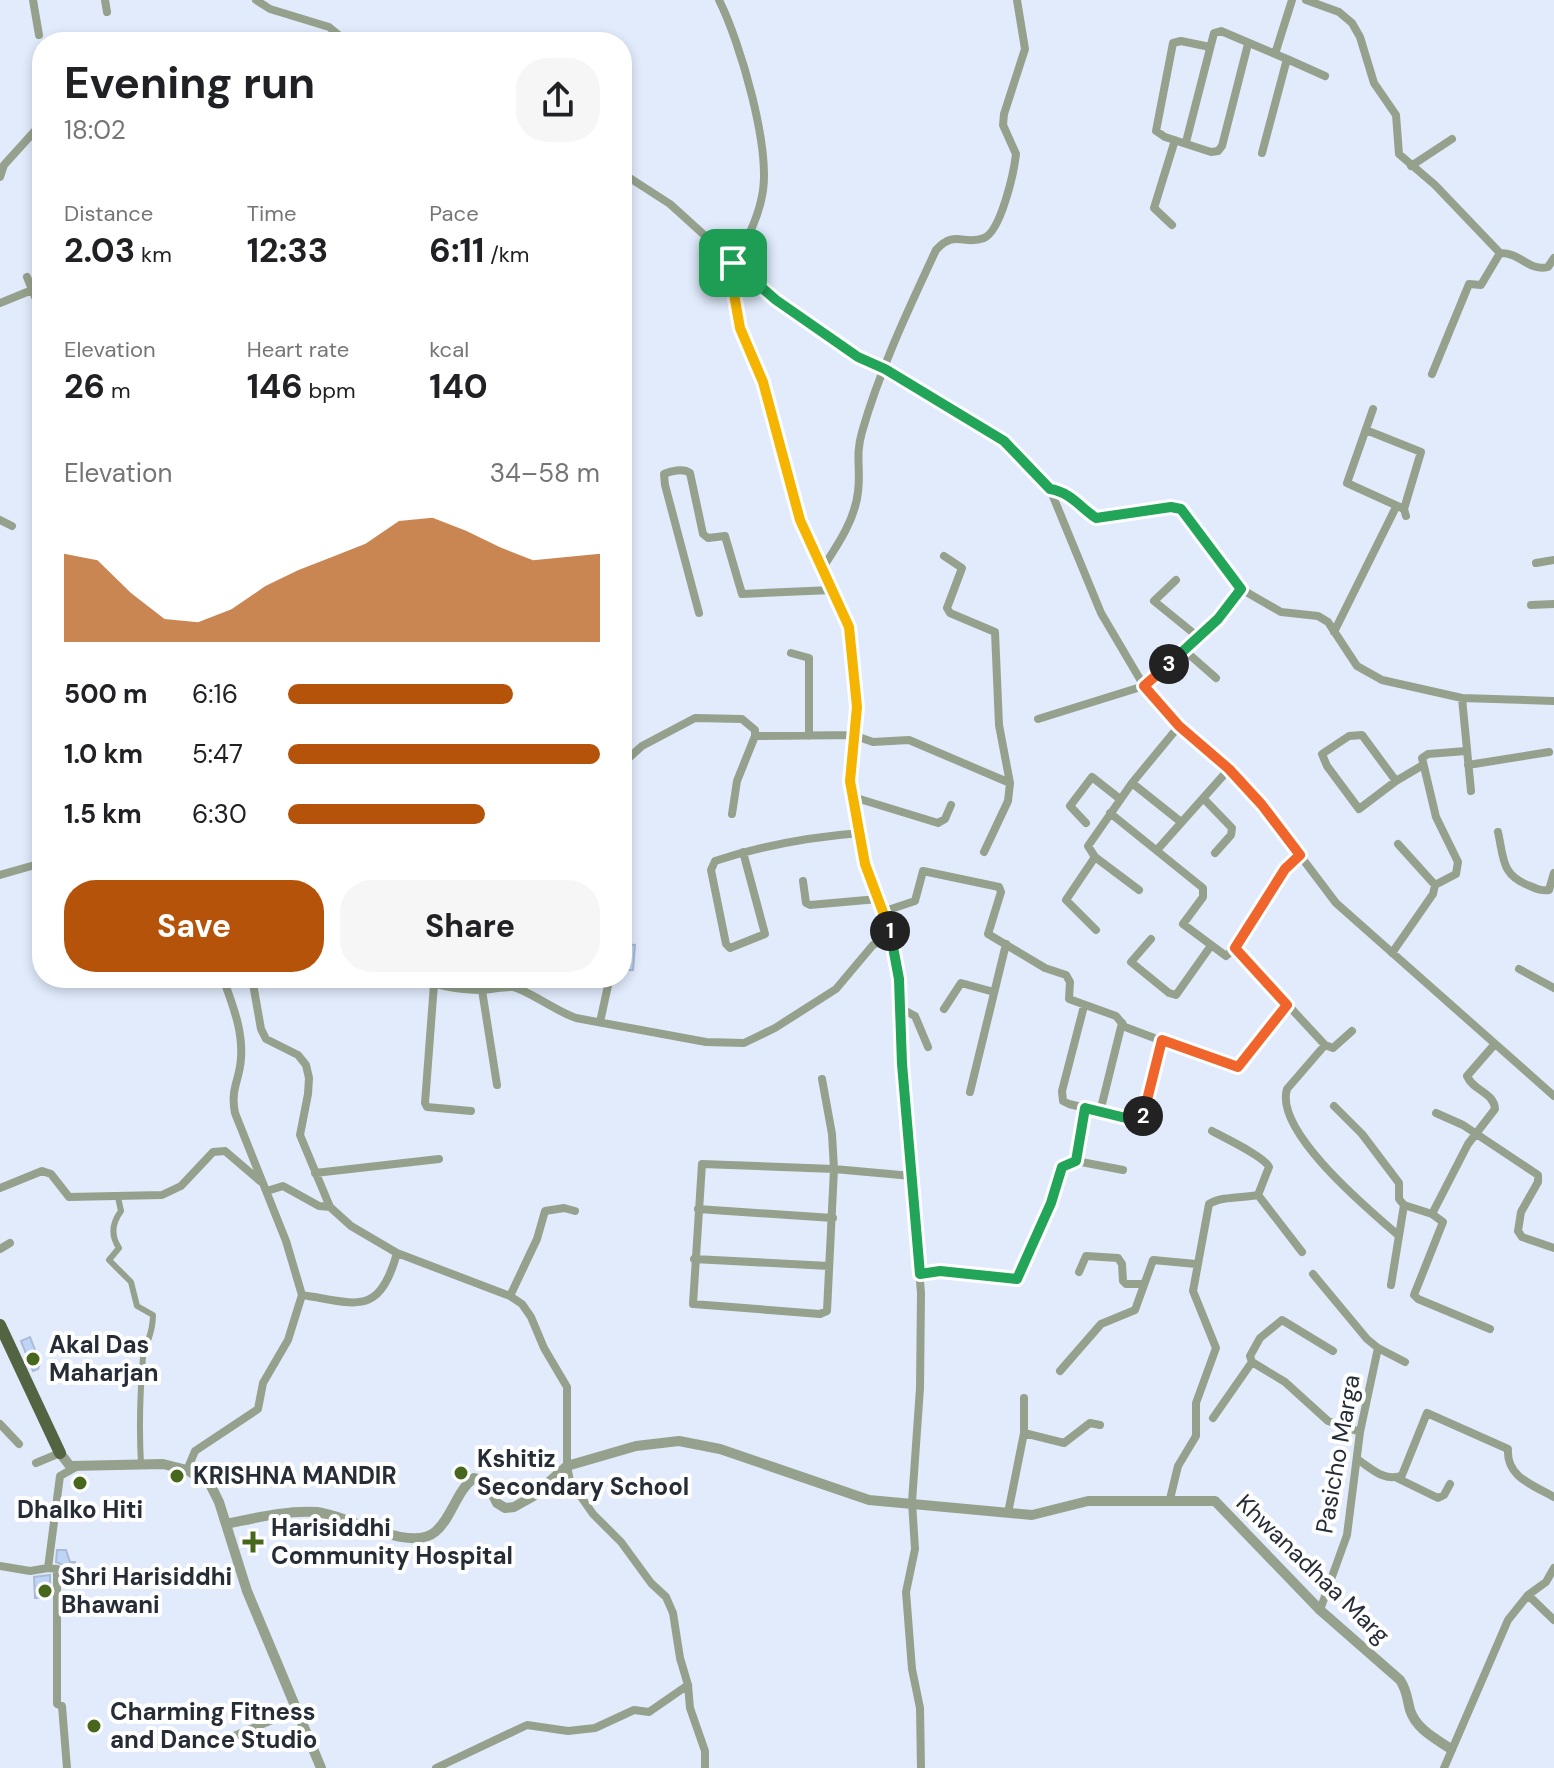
<!DOCTYPE html>
<meta charset="utf-8">
<style>
:root{--surface:#fff;--page:#f6f6f6;--text:#202124;--muted:#757577;--accent:#b45309}
body{margin:0;font-family:"DM Sans",sans-serif;background:var(--page);color:var(--text);height:100vh;display:flex;flex-direction:column;font-size:30px;white-space:nowrap}
*{box-sizing:border-box;margin:0}
p{font-size:26px;color:var(--muted)}
.icon{flex:none;width:44px;height:44px;fill:none;stroke:currentColor;stroke-width:2;stroke-linecap:round;stroke-linejoin:round}
.map{position:relative;flex:1;overflow:hidden}
.panel{position:absolute;left:32px;top:32px;width:600px;height:956px;display:flex;flex-direction:column;background:var(--surface);border-radius:32px;box-shadow:0 4px 12px #0003}
.panel>*{flex:none}
.pin{position:absolute;display:grid;place-items:center;width:68px;height:68px;color:#fff;margin:-34px;border-radius:16px;box-shadow:0 4px 12px #0006}
.km{position:absolute;width:40px;height:40px;margin:-20px;border-radius:50%;background:#222;color:#fff;font-size:22px;line-height:40px;text-align:center}
.round{display:grid;place-items:center;flex:none;width:84px;height:84px;border-radius:32px;background:var(--page)}
.head{display:flex;align-items:center;justify-content:space-between;height:136px;padding:0 32px}
h1{font-size:44px;font-weight:700;line-height:60px}
.stats{display:grid;grid-template-columns:repeat(3,1fr);gap:12px;height:136px;padding:8px 32px}
.stats div{display:grid;align-content:center}
.stats b{font-size:34px;font-weight:700}
.stats small{font-size:22px;font-weight:400}
.stats p{font-size:22px}
.chart{height:224px;padding:16px 32px}
.chart p{display:flex;justify-content:space-between}
.chart svg{width:100%;height:144px;margin-top:8px;fill:var(--accent);opacity:.7}
.cta{display:flex;gap:16px;margin-top:auto;padding:16px 32px}
.cta a{flex:1;height:92px;border-radius:32px;background:var(--accent);color:#fff;font-size:32px;font-weight:700;line-height:92px;text-align:center}
.cta a+a{background:var(--page);color:var(--text)}
ul{padding:0 32px;list-style:none;font-size:26px}
li{display:grid;grid-template-columns:128px 96px 1fr;align-items:center;height:60px}
li i{height:20px;border-radius:10px;background:var(--accent)}
.map>svg:first-child{display:block}
.building{fill:#bfd5f7;stroke:#aabbd5;stroke-width:2}
.lines{fill:none;stroke-linecap:round;stroke-linejoin:round}
.pedestrian{stroke:#96a18d;stroke-width:6}
.minor{stroke:#96a18d;stroke-width:8}
.tertiary{stroke:#96a18d;stroke-width:10}
.primary{stroke:#526441;stroke-width:12}
.split-1-casing{stroke:#fff;stroke-width:16}
.split-2-casing{stroke:#fff;stroke-width:16}
.split-3-casing{stroke:#fff;stroke-width:16}
.split-4-casing{stroke:#fff;stroke-width:16}
.split-1{stroke:#f5b400;stroke-width:10}
.split-2{stroke:#22a559;stroke-width:10}
.split-3{stroke:#f0652b;stroke-width:10}
.split-4{stroke:#22a559;stroke-width:10}
.poi-dot{fill:#47671d;stroke:#fff;stroke-width:3}
.labels{text-anchor:middle;stroke-width:8;stroke-linejoin:round;paint-order:stroke}
.poi-label{font-size:24px;font-weight:bold;fill:#262d37;stroke:#fff;text-anchor:start}
.street-label{font-size:24px;fill:#262d37;stroke:#fff}
</style>
<div class="map">
<svg width="1554" height="1768" viewBox="0 0 1554 1768">
<rect width="100%" height="100%" fill="#e1ebfc"/>
<path class="building" d="M622,944L635,945L633,970H622Z
M30,1337L40,1363L38,1369L33,1371L21,1341Z
M57,1550H66L70,1562H75L76,1573L64,1575L63,1565L56,1562Z
M50,1575V1597L35,1598L34,1577Z"/>
<g class="lines">
<path class="pedestrian" d="M118,1197L121,1211C112,1223 111,1236 119,1248L109,1260L131,1282L137,1306L153,1315C153,1336 145,1343 143,1357C140,1393 139,1429 141,1464"/>
<path class="minor" d="M33,0L39,35
M105,0L107,12
M256,0L270,9L329,27L347,42
M719,0C740,42 772,150 762,196C758,218 745,244 733,263
M1306,0L1339,12L1352,23L1360,37L1374,83L1396,115L1399,154L1435,185L1500,253C1520,252 1529,272 1548,267L1554,258
M1210,47L1181,41L1173,43L1156,131L1165,137L1211,152L1218,151L1222,146L1248,44
M1275,54L1292,0
M1287,59L1325,76
M1186,142L1214,33L1221,31L1287,59L1262,153
M1411,166L1452,139
M622,173L670,204L776,300L858,357L885,369L1004,441L1023,458L1050,489L1101,613L1144,686L1179,726L1229,769L1262,805L1336,903L1554,1096
M0,177L4,165L42,123
M1172,225L1154,208L1175,140
M733,263L734,294L740,328L763,382L800,520L849,627L857,707L850,781L865,864L892,937L899,979L902,1064L921,1293L920,1388L912,1502L915,1549L906,1592L912,1669L920,1708L921,1768
M27,277L42,314
M0,303L32,290
M1432,374L1469,284L1481,285L1500,253
M1373,409L1347,483L1404,509L1406,516
M1366,430L1421,452L1404,509
M1050,489C1070,492 1080,507 1096,518L1171,507L1181,509L1241,589
M0,520L12,526
M1536,563L1554,560
M822,569C837,546 855,520 858,492C861,470 855,456 862,432C880,369 909,308 936,250C955,229 964,246 984,238C1001,231 1014,172 1016,154L1003,125L1004,114L1025,49L1017,0
M1176,580L1154,601L1197,636
M1531,605L1554,604
M699,613L665,485L664,474C671,471 683,468 690,473L703,534L708,538L725,536L742,594L832,590
M1334,632L1396,507
M1183,649L1216,678
M791,653L809,658V736
M1462,698L1471,791
M1038,719L1144,686L1218,619L1241,589L1281,612L1318,616L1328,622L1357,666L1382,680L1462,698L1554,701
M622,764L642,746L695,718L742,719L755,730V736L853,735L873,742L909,740L1010,783L999,725L995,632L950,613L947,608L962,568L944,556
M1468,765L1549,752
M1396,781L1362,735L1349,736L1322,754L1327,766L1359,809L1396,781L1423,765
M1132,783L1181,822
M853,797L938,823L945,819L951,805
M1204,799L1232,828L1231,835L1215,853
M1110,813L1203,888V897L1183,924L1226,956L1235,948L1285,869L1300,855
M732,814L737,781L755,736
M1086,823L1070,806L1092,777L1120,799
M1498,832C1504,859 1501,875 1530,886C1537,889 1541,891 1549,890L1554,873
M1398,844L1435,885L1456,874L1458,862L1436,817L1422,758L1428,754L1466,751
M1157,850L1229,769
M743,852L765,934L730,948L726,944L711,870L715,861C764,845 809,837 860,833
M984,852L1008,801L1010,783
M1095,857L1139,890
M0,875L42,863
M803,881L806,903L810,905L878,899
M882,912L915,901L923,871L999,887L1001,892L988,934L1045,968L1066,975L1070,982L1069,999L1116,1016L1125,1027L1133,1030L1234,1068L1243,1063L1287,1005
M1096,930L1066,900L1095,857L1088,846L1132,783L1179,726
M1151,939L1131,962L1169,993L1176,995L1210,947
M1235,948L1325,1045L1333,1048L1352,1031
M1392,953L1433,894L1435,885
M1519,969L1554,988
M252,978L261,1029L266,1039L298,1055L306,1065L309,1078L308,1094L300,1135L330,1207L351,1226L397,1253L510,1296L522,1304L531,1317L544,1348L567,1387V1466L570,1481L593,1514L621,1542L651,1583L666,1597L673,1613L680,1658L688,1685L690,1708L705,1751V1768
M412,978C434,984 457,990 481,990C492,990 503,986 513,987C526,989 557,1012 576,1018L706,1042L744,1043L775,1028L836,989L873,945L892,937
M434,984L425,1103L427,1107L471,1111
M482,990L497,1085
M1084,1006L1062,1091L1063,1101L1069,1104L1134,1120L1142,1118L1162,1040
M900,1008L915,1016L928,1047
M944,1009L961,983L994,992
M600,1022L609,981
M1325,1045L1287,1089C1274,1131 1368,1209 1398,1235
M822,1079L832,1134L834,1169L827,1311L820,1314L693,1304L702,1164L834,1169L912,1176
M970,1092L1006,944
M1334,1106L1362,1134L1399,1183V1199L1404,1205
M1100,1112L1122,1023
M1436,1113L1463,1125L1538,1175V1182L1521,1212L1518,1231L1522,1237L1554,1248
M1076,1161L1085,1108
M315,1173L439,1159
M0,1188L42,1171L51,1174L69,1197L162,1195L181,1186L213,1152L225,1151L260,1181
M267,1191L283,1186L319,1206L330,1207
M1258,1195L1302,1252
M698,1209L833,1218
M1432,1214L1443,1222L1414,1295L1418,1299L1490,1329
M0,1249L10,1243
M694,1259L829,1266
M1079,1272L1086,1256L1118,1258L1122,1264L1123,1281L1126,1284H1143
M920,1274L940,1271L1017,1279L1051,1203L1062,1167L1076,1161L1123,1170
M1313,1274L1367,1339L1378,1348L1405,1362
M1391,1285L1404,1205L1432,1214L1468,1144L1495,1109C1494,1092 1473,1091 1467,1076L1494,1045
M302,1295C356,1303 379,1318 397,1253
M510,1296L537,1239L545,1211L564,1208L575,1211
M1333,1351L1282,1320L1260,1338L1250,1356L1252,1362L1285,1382L1328,1421L1360,1432
M1060,1371L1101,1324L1135,1310L1153,1260L1196,1264
M1213,1418L1252,1362
M0,1424L19,1444
M1024,1433L1064,1443L1090,1423L1100,1425
M1357,1459C1371,1468 1385,1483 1402,1475L1427,1413L1508,1449C1506,1477 1533,1485 1554,1497
M36,1463L60,1453
M187,1470L195,1451L258,1409L263,1383L288,1340L302,1295L286,1241L235,1113C230,1088 240,1080 241,1058C243,1029 232,1004 223,978
M1397,1478L1438,1498L1444,1495L1450,1484
M1170,1499L1178,1466L1196,1436V1403L1216,1348L1193,1291L1209,1204C1222,1196 1243,1198 1258,1195L1269,1167C1265,1157 1225,1138 1212,1131
M1008,1513L1024,1433V1398
M0,1566L30,1571L48,1568
M1528,1595L1554,1620
M1320,1610L1347,1535L1360,1432L1378,1348
M227,1739L296,1710
M67,1768L62,1706L57,1704V1569L48,1568L60,1476L76,1467
M436,1768L527,1725L568,1731L595,1728L634,1710L649,1712L688,1685
M1444,1768L1508,1620L1528,1595L1546,1582L1554,1568"/>
<path class="tertiary" d="M60,1453L70,1466L163,1464L187,1470L210,1484L219,1502L247,1591L321,1768
M226,1524C256,1518 286,1510 317,1512C347,1515 410,1553 435,1532C452,1518 456,1491 474,1478L487,1483L497,1503L505,1508L514,1507L532,1497L567,1466L636,1446L679,1441L720,1449L869,1500L1032,1515L1088,1501H1215L1320,1610L1400,1680C1407,1690 1407,1699 1410,1710C1416,1729 1436,1739 1451,1749"/>
<path class="primary" d="M0,1325L60,1453"/>
</g>
<g class="lines">
<defs>
<path id="split-1" d="M733,263L734,294L740,328L763,382L800,520L849,627L857,707L850,781L865,864L890,931"/>
<path id="split-2" d="M890,931L899,979L902,1064L920,1274L940,1271L1017,1279L1051,1203L1062,1167L1076,1161L1085,1108L1134,1120L1143,1116"/>
<path id="split-3" d="M1143,1116L1162,1040L1238,1067L1287,1005L1235,948L1285,869L1300,855L1262,805L1229,769L1179,726L1144,686L1169,664"/>
<path id="split-4" d="M733,263L776,300L858,357L885,369L1004,441L1050,489C1070,492 1080,507 1096,518L1171,507L1181,509L1241,589L1218,619L1169,664"/>
</defs>
<use href="#split-1" class="split-1-casing"/>
<use href="#split-2" class="split-2-casing"/>
<use href="#split-3" class="split-3-casing"/>
<use href="#split-4" class="split-4-casing"/>
<use href="#split-1" class="split-1"/>
<use href="#split-2" class="split-2"/>
<use href="#split-3" class="split-3"/>
<use href="#split-4" class="split-4"/>
</g>
<g class="poi-dot">
<circle cx="33" cy="1359" r="8"/>
<circle cx="461" cy="1473" r="8"/>
<circle cx="177" cy="1476" r="8"/>
<circle cx="80" cy="1483" r="8"/>
<path d="M249 1530h8v8h8v8h-8v8h-8v-8h-8v-8h8z"/>
<circle cx="45" cy="1591" r="8"/>
<circle cx="94" cy="1726" r="8"/>
</g>
<g class="labels">
<g class="poi-label">
<text x="49" y="1353">Akal Das<tspan x="49" dy="28">Maharjan</tspan></text>
<text x="477" y="1467">Kshitiz<tspan x="477" dy="28">Secondary School</tspan></text>
<text x="193" y="1484">KRISHNA MANDIR</text>
<text x="80" y="1518" text-anchor="middle">Dhalko Hiti</text>
<text x="271" y="1536">Harisiddhi<tspan x="271" dy="28">Community Hospital</tspan></text>
<text x="61" y="1585">Shri Harisiddhi<tspan x="61" dy="28">Bhawani</tspan></text>
<text x="110" y="1720">Charming Fitness<tspan x="110" dy="28">and Dance Studio</tspan></text>
</g>
<g class="street-label">
<text transform="translate(1338 1454) rotate(-80)" y="8">Pasicho Marga</text>
<text transform="translate(1313 1569) rotate(44)" y="8">Khwanadhaa Marg</text>
</g>
</g>
</svg>
<div class="pin" style="left:733px;top:263px;background:#1e9e55"><svg class="icon" aria-label="arrive" viewBox="0 0 24 24"><path d="M6 21V4h12l-3 4 3 4H6"/></svg></div>
<b class="km" style="left:890px;top:931px">1</b>
<b class="km" style="left:1143px;top:1116px">2</b>
<b class="km" style="left:1169px;top:664px">3</b>
<section class="panel">
<div class="head"><div><h1>Evening run</h1><p>18:02</p></div><a class="round"><svg class="icon" aria-label="share" viewBox="0 0 24 24"><path d="M12 15V3M7 8l5-5 5 5M5 13v7h14v-7"/></svg></a></div>
<div class="stats">
<div><p>Distance</p><b>2.03<small> km</small></b></div>
<div><p>Time</p><b>12:33</b></div>
<div><p>Pace</p><b>6:11<small> /km</small></b></div>
</div>
<div class="stats">
<div><p>Elevation</p><b>26<small> m</small></b></div>
<div><p>Heart rate</p><b>146<small> bpm</small></b></div>
<div><p>kcal</p><b>140</b></div>
</div>
<div class="chart"><p><span>Elevation</span>34–58 m</p>
<svg viewBox="0 0 160 44" preserveAspectRatio="none"><path d="M0 44V17L10 19L20 29L30 37L40 38L50 34L60 27L70 22L80 18L90 14L100 7L110 6L120 10L130 15L140 19L150 18L160 17V44z"/></svg>
</div>
<ul>
<li><b>500 m</b>6:16<i style="width:72%"></i></li>
<li><b>1.0 km</b>5:47<i style="width:100%"></i></li>
<li><b>1.5 km</b>6:30<i style="width:63%"></i></li>
</ul>
<div class="cta"><a>Save</a><a>Share</a></div>
</section>
</div>
